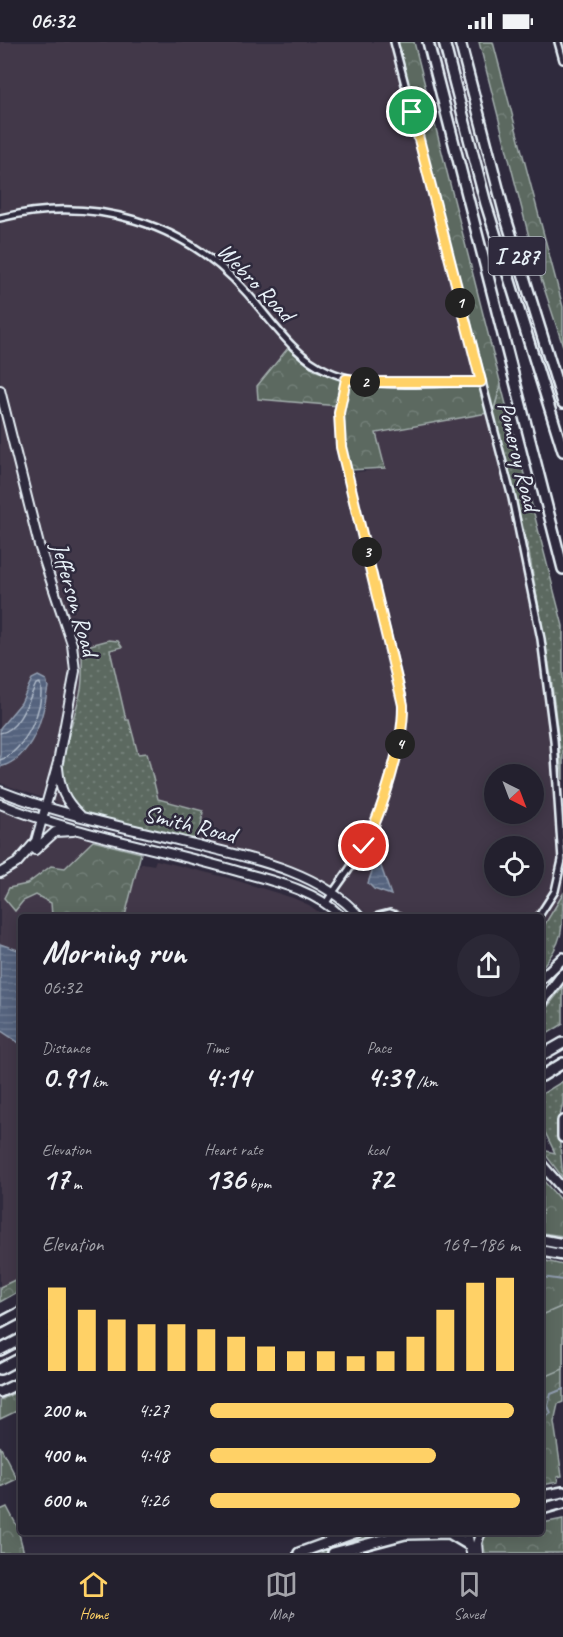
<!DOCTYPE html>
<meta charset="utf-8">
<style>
:root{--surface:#23202e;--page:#2b2836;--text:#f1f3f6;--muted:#a3a3aa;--line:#403e4a;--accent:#ffd166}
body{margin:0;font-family:Caveat,sans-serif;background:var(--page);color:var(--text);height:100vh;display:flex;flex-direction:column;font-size:22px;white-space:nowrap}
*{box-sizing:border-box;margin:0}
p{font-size:20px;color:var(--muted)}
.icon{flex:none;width:33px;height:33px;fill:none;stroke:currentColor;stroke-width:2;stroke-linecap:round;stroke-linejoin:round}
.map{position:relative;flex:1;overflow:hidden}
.side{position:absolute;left:18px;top:872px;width:526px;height:621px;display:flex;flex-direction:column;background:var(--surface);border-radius:6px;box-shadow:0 3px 15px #0003,0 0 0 2px var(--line)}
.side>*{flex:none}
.needle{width:39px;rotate:138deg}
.fabs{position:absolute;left:484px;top:722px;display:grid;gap:12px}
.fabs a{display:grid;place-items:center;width:60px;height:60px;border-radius:50%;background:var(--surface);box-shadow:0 3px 15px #0003,0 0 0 2px var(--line);font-size:30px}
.pin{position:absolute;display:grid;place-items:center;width:51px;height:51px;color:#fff;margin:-26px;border:3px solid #fff;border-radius:50%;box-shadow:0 2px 6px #0007}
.km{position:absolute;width:30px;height:30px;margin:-15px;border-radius:50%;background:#222;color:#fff;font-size:16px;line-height:30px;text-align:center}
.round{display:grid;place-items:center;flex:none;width:63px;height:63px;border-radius:32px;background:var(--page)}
.headline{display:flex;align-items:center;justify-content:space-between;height:102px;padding:0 24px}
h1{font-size:33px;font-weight:700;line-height:45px}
.metrics{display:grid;grid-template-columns:repeat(3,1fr);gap:9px;height:102px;padding:6px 24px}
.metrics div{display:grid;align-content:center}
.metrics b{font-size:30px;font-weight:700}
.metrics small{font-size:16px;font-weight:400}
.metrics p{font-size:16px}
.chart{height:168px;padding:12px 24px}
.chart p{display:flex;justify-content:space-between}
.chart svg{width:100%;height:108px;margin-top:6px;stroke:var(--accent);stroke-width:6}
ul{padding:0 24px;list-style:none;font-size:20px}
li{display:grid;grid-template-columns:96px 72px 1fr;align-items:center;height:45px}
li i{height:15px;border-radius:8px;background:var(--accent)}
.status{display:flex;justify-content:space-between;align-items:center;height:42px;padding:0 30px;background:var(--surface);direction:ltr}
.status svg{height:16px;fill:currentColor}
.dock{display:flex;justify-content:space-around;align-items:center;height:84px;border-top:2px solid var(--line);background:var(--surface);font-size:16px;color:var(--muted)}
.dock a{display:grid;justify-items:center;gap:3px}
.dock .current{color:var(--accent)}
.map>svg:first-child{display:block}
.built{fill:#433848;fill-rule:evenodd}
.grass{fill:url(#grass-dots);stroke:#a2adac;stroke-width:1.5}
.forest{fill:url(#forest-crowns);stroke:#a2adac;stroke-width:1.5}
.pitch{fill:#5b6960;stroke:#a2adac;stroke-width:1.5}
.water{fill:url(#water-rules);stroke:#909caf;stroke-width:1.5}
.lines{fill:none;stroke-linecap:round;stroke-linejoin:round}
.shore{stroke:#adb8c7;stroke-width:1.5}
.stream{stroke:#909caf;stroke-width:2}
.street-casing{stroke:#e8f1f8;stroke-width:10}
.secondary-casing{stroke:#e8f1f8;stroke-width:12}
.primary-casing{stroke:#e8f1f8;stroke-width:13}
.highway-casing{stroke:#e8f1f8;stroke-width:14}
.street{stroke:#2f2a3d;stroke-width:5}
.secondary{stroke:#2f2a3d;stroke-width:8}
.primary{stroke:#2f2a3d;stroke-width:8}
.highway{stroke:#2f2a3d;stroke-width:9}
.route-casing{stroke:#fff;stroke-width:12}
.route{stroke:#ffd166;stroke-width:8}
.labels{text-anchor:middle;stroke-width:5;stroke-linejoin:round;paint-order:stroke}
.shield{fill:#2f2a3d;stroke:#b0b5c0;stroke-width:1.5}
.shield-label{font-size:22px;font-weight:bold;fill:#e8f1f8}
.street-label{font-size:24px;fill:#e8f1f8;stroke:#2f2a3d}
</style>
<div class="status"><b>06:32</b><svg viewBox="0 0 49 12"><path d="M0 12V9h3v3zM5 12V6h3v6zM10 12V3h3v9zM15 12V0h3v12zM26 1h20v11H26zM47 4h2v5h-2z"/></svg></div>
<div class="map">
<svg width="563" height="1511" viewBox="0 0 563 1511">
<defs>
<pattern id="grass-dots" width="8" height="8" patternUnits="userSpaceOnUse" patternTransform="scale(1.5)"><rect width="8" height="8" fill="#5b6960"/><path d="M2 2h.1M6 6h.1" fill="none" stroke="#737f78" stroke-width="1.8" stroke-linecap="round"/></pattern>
<pattern id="forest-crowns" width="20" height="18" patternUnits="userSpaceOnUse" patternTransform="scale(1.5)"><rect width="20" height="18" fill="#5b6960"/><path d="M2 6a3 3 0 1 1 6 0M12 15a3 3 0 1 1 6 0" fill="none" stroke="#737f78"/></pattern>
<pattern id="water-rules" width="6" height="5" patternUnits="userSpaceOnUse" patternTransform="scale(1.5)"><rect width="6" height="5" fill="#55637e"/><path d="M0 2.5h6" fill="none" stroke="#6d7a91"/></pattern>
</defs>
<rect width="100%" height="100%" fill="#2f2a3d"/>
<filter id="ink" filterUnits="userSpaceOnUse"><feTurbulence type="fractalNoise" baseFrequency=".0167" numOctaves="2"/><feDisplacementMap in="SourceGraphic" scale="12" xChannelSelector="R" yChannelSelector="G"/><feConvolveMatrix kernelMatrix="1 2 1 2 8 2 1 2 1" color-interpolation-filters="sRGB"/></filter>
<g filter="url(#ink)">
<path class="built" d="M0,0H393L434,164L463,254L487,345H361L314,328L288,306L258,357L339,364L352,431L385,426L375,391L493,370L528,505L551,634L563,738V852L542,887V874H369L347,853L324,841L254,813L94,774L0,741ZM495,732H534V771H495ZM495,804H534V843H495Z
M0,764L93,799L65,826L51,824L27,842L9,846L23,859L36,853L51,861L52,874H21V1235L0,1245Z
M156,818L228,836L293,856L309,863L324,874H125L137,828L142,821L154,823Z"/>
<path class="grass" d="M501,343L563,584V738L551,634L528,505L493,370Z
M109,598L118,599L122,605L110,608L126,678H129L138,712L147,711L158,757L203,769L200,793L195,798L87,772C41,748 74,685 81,647C83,635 82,622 82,609L87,604Z
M563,852C563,887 563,901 542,925V887Z
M563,945V982L542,995V972Z
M563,1039V1061L558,1082L563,1136L542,1108L555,1111L542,1084V1052Z
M372,1490H399L325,1511H309Z"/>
<path class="forest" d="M393,0H414L501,343L493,370L376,391L385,426L350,428L339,364L258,357L257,344L288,306L314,328L361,345H486L463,254L434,164Z
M479,0H493L563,265V304L535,218Z
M93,799L141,811L125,874H52L51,861L36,853L23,859L15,869L4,856L9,846L27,842L51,824L65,826Z
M542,1137L563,1161V1194L542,1191Z
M542,1218L563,1223V1360L558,1362L554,1380L562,1434L557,1435L558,1440L542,1443Z
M21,1235V1248L0,1260V1245Z
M21,1348V1367L0,1377V1358Z
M0,1404L17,1437L0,1445Z
M7,1465L17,1484L24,1511H0V1468Z
M563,1477V1511H485L483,1498L489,1490H542V1481Z"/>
<path class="pitch" d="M563,1264V1327L542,1336V1273Z"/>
<path class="water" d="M38,634L46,638L48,645C43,676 33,716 0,725V686L21,661L32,637Z
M377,815L378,816L391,853L374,847L368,841Z
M0,902L21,909V1002L0,988Z"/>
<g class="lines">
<path class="shore" d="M0,691C19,689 29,657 36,642L40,641C46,665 24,710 0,718"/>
<path class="stream" d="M542,1235L563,1238
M542,1378L551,1371L548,1364L551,1352L563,1347"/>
<defs>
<path id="street" d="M394,0L512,456L541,597L554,698L562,818L555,849L539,874
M558,0L563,18
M0,176C92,153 184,179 247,251C272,279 293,314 328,329C371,349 434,340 481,340
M326,861C338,842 353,824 364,804C383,769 407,692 402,654L341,405L339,371L346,337
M378,874L390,871L399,874"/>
<path id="secondary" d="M0,348L39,503L72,602L75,629L58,720L36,799L17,821L0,831
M58,726C60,747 64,758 80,773
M0,749C58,772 120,784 181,799C240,814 317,826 359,874
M0,762C76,793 159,806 237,829C273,839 313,847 341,874
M35,808L55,790L73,789
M467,1490L471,1511
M478,1511L477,1501L481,1490"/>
<path id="primary" d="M542,1123L563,1147"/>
<path id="highway" d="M428,0L563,527
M444,0L486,162L563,409
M460,0L505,173L563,361
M542,936L563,916
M542,960L563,932
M542,1013L563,1001
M542,1034L563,1021
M563,1079V1095
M542,1198L563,1202
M542,1209L563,1213
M0,1281L21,1270
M0,1308L21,1297
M0,1327L21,1316
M0,1350L21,1340
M542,1454L563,1450
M542,1467L563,1461
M408,1492L449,1491L469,1503
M299,1511L357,1490
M333,1511L413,1490"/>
</defs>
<use href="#street" class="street-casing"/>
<use href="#secondary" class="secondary-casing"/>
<use href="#primary" class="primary-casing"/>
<use href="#highway" class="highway-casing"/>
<use href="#street" class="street"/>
<use href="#secondary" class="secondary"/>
<use href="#primary" class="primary"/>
<use href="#highway" class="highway"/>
</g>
</g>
<g class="lines" filter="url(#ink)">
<defs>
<path id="route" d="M364,804C382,771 404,700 403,663L341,405L339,371L346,337L373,340H481L412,70"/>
</defs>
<use href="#route" class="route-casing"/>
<use href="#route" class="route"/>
</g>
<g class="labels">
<rect class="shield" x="488.5" y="195" width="57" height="38" rx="4.5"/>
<g class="shield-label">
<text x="517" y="222">I 287</text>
</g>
<g class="street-label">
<text transform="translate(256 240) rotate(46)" y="8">Webro Road</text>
<text transform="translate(519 414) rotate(76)" y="8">Pomeroy Road</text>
<text transform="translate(75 557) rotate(74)" y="8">Jefferson Road</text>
<text transform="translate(190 782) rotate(14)" y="8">Smith Road</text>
</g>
</g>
</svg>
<div class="fabs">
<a><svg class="needle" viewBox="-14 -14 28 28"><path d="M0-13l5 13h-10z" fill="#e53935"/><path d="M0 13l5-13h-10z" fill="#a3a3aa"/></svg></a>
<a><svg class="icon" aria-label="locate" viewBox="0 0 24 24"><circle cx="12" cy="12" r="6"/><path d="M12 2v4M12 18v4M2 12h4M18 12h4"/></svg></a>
</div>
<div class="pin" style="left:412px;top:70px;background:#1e9e55"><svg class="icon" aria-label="arrive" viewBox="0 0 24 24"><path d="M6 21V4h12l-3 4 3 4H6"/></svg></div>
<div class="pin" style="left:364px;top:804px;background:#d93025"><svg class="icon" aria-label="check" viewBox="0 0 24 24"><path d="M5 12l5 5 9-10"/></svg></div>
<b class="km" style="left:460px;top:261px">1</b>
<b class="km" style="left:365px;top:340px">2</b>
<b class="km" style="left:367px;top:510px">3</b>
<b class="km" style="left:400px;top:702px">4</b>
<section class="side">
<div class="headline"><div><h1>Morning run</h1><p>06:32</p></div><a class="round"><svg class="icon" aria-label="share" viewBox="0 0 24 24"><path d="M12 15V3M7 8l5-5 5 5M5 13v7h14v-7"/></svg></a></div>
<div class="metrics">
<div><p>Distance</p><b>0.91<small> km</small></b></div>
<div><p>Time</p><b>4:14</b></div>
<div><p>Pace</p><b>4:39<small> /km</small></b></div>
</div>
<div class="metrics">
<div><p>Elevation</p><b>17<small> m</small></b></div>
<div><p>Heart rate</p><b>136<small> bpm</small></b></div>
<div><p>kcal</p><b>72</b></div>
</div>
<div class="chart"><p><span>Elevation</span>169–186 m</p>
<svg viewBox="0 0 160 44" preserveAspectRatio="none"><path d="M5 44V10M15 44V19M25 44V23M35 44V25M45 44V25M55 44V27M65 44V30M75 44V34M85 44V36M95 44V36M105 44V38M115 44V36M125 44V30M135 44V19M145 44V8M155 44V6"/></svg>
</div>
<ul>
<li><b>200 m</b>4:27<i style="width:98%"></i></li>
<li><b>400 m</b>4:48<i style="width:73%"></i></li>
<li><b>600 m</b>4:26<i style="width:100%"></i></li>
</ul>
</section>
</div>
<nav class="dock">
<a class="current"><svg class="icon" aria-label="home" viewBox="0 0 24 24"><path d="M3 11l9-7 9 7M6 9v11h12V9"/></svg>Home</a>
<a><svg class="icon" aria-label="map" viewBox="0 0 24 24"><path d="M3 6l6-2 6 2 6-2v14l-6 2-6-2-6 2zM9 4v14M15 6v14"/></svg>Map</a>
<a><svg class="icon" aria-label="saved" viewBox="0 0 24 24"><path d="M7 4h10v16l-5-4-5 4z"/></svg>Saved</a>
</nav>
